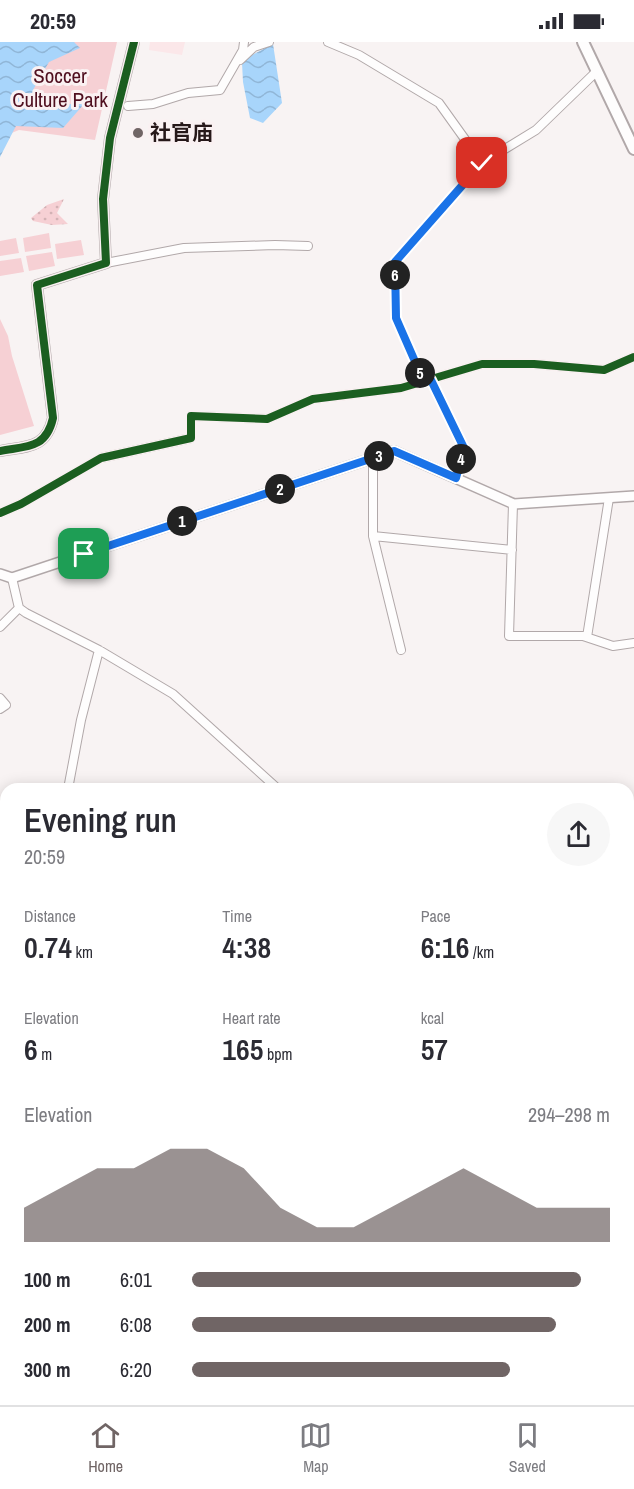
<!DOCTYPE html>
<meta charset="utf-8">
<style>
:root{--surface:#fff;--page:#f7f7f7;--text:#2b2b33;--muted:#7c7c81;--line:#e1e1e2;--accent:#706565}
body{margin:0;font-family:"Archivo Narrow","Noto Sans SC",sans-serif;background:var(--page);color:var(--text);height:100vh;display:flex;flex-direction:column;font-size:22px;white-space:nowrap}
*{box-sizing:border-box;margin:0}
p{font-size:20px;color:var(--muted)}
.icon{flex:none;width:33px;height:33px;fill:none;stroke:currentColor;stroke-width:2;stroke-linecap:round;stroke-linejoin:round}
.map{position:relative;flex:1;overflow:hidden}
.sheet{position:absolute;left:0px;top:741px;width:634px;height:622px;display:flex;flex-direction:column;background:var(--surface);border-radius:18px 18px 0 0;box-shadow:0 3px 15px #0003}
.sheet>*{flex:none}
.pin{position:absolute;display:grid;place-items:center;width:51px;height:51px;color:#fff;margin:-26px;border-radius:12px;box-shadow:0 3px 9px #0006}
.km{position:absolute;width:30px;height:30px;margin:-15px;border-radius:50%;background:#222;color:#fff;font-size:16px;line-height:30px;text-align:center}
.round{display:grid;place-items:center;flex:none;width:63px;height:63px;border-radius:32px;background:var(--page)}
.head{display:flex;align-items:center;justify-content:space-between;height:102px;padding:0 24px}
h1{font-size:33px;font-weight:600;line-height:45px}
.metrics{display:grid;grid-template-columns:repeat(3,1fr);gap:9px;height:102px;padding:6px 24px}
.metrics div{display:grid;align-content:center}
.metrics b{font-size:30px;font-weight:600}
.metrics small{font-size:16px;font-weight:400}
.metrics p{font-size:16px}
.chart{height:168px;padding:12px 24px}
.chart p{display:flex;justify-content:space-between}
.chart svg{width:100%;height:108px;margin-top:6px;fill:var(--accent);opacity:.7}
ul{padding:0 24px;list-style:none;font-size:20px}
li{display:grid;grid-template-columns:96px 72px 1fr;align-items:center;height:45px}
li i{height:15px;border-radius:8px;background:var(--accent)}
.status{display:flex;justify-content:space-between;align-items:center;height:42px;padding:0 30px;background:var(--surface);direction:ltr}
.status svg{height:16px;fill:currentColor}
.menu{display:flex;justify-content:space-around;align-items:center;height:84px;border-top:2px solid var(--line);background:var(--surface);font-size:16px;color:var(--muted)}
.menu a{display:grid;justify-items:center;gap:3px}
.menu .current{color:var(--accent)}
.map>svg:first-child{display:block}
.built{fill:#fbe7e9}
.grass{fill:url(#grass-dots)}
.green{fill:#f6d0d4}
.water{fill:url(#water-waves)}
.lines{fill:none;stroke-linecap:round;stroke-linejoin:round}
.river{stroke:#a8d5fb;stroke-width:12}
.minor-casing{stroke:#b1a8a9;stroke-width:10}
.tertiary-casing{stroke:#b1a8a9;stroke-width:12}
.secondary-casing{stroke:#b1a8a9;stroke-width:14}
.minor{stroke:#fefdfd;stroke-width:8}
.tertiary{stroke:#fefdfd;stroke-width:9}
.secondary{stroke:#fefdfd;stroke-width:10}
.cycleway-casing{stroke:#faf1f2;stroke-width:11}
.cycleway{stroke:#1b5e20;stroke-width:8}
.route-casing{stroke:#fff;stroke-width:12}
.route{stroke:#1a73e8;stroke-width:8}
.poi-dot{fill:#706565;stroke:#faf1f2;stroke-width:2}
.labels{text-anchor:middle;stroke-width:6;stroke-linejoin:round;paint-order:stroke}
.park-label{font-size:21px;fill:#4f0f1f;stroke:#faf1f2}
.poi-label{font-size:21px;font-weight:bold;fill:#261819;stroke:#faf1f2;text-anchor:start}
</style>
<div class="status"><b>20:59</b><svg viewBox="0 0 49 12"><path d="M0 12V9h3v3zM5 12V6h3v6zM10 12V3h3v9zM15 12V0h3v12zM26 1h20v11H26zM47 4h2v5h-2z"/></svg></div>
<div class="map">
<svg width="634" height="1363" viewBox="0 0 634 1363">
<defs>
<pattern id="grass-dots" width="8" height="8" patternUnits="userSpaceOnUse" patternTransform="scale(1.5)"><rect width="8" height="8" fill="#f6d0d4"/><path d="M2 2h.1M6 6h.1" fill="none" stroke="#d3b2b5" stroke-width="1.8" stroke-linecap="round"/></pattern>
<pattern id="water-waves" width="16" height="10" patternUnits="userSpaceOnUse" patternTransform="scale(1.5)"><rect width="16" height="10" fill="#a8d5fb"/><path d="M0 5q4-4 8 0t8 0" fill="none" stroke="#90b6d7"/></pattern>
</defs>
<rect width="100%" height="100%" fill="#f8f3f3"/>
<path class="built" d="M150,0H185L182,13L149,8Z
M629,790L634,791V1137L629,1130Z
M629,1200H634V1255L629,1254Z"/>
<path class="grass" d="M64,157L57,171L68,182L52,183L33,179L31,176L47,163Z"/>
<path class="green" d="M0,0H117L95,98L19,88L4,94Z
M49,191L51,206L25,210L23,196Z
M16,196L19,211L0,214V199Z
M81,198L84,213L57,217L55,202Z
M52,210L55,224L29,229L26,214Z
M21,216L24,230L0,234V219Z
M0,277L8,294L12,314L34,384L0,393Z
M629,1004L634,1012V1039L629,1043Z"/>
<path class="water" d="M0,0H74L80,6L49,20L33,48L53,62H84L63,86L16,84L0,115Z
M273,2L282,61L263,81L250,76L243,40L242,21L252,13Z"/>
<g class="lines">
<path class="river" d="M532,1358L547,1363
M0,1360L6,1350"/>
<defs>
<path id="minor" d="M328,0L359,13L439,61L482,121
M240,18L254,5L269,0
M128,64L153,62L188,51L220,48L243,8L244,0
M106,221L184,206L275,203L308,204
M431,338L464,406L456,436
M424,340L396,276L395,220L482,121L536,88L597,29
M373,416V494L401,608
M513,462L509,594H583L613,604L634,601
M0,471L21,462L101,416L191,396V374L267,377L313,357L401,346L482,322H534L604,328L634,315
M373,494L512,508
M12,536L19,566L26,571L99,608L173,652L278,747
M0,585L19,566
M587,595L609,456
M0,656L6,663L0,667
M68,747L81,678L99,608
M628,785L634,787
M0,993L6,995
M0,1088L6,1092
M0,1121L6,1115
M0,1336L6,1327
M550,1363L552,1358"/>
<path id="tertiary" d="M0,409C27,404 46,407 53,376L37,243L106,221L103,157L110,96L134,0
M0,532L12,536L394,409L514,462L634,454"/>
<path id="secondary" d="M583,0L634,107"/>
</defs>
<use href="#minor" class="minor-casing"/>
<use href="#tertiary" class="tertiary-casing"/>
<use href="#secondary" class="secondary-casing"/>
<use href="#minor" class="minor"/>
<use href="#tertiary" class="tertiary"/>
<use href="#secondary" class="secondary"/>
<defs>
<path id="cycleway" d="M0,409C27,404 46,407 53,376L37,243L106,221L103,157L110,96L134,0
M0,471L21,462L101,416L191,396V374L267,377L313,357L401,346L482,322H534L604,328L634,315"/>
</defs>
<use href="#cycleway" class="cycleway-casing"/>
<use href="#cycleway" class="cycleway"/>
</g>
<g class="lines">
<defs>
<path id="route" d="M84,512L394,409L456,436L464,406L431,338L424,340L396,276L395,220L482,121"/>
</defs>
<use href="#route" class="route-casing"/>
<use href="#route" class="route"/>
</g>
<circle class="poi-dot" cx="138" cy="91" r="6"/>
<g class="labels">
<g class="park-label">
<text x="60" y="41">Soccer<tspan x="60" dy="24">Culture Park</tspan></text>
</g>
<g class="poi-label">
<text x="150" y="98">社官庙</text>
</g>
</g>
</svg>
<div class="pin" style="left:84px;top:512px;background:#1e9e55"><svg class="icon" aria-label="arrive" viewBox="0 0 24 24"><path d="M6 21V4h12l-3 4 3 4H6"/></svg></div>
<div class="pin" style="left:482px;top:121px;background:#d93025"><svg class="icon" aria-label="check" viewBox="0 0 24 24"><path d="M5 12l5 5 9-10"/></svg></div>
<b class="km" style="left:182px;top:479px">1</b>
<b class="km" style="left:280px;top:447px">2</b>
<b class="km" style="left:379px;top:414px">3</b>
<b class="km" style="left:461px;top:417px">4</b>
<b class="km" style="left:420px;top:331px">5</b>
<b class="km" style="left:395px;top:233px">6</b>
<section class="sheet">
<div class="head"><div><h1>Evening run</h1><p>20:59</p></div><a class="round"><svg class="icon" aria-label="share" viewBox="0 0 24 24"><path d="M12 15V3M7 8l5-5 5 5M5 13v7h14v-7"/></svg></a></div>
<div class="metrics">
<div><p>Distance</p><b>0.74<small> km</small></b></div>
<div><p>Time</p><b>4:38</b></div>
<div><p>Pace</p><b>6:16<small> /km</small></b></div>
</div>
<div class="metrics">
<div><p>Elevation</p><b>6<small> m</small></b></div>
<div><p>Heart rate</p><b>165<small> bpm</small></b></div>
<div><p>kcal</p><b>57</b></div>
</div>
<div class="chart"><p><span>Elevation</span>294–298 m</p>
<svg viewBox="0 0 160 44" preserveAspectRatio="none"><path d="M0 44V30L10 22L20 14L30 14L40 6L50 6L60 14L70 30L80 38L90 38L100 30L110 22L120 14L130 22L140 30L150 30L160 30V44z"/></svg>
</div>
<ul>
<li><b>100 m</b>6:01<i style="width:93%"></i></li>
<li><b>200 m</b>6:08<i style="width:87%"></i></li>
<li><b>300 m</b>6:20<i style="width:76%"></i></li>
</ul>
</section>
</div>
<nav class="menu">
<a class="current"><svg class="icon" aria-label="home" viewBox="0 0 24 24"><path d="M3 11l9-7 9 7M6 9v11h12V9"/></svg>Home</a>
<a><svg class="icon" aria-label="map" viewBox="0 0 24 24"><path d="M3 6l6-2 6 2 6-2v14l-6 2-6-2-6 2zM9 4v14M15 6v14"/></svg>Map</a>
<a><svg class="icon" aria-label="saved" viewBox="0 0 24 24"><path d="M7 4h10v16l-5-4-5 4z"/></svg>Saved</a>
</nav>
